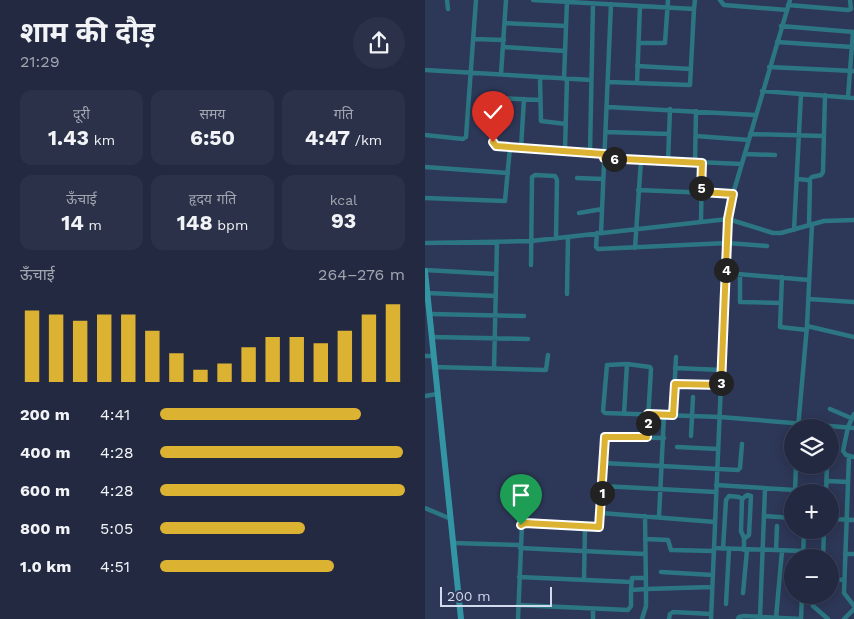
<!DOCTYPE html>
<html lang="hi">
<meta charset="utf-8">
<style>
:root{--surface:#222941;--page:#2a3148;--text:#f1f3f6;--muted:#a2a6b1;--line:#3f455a;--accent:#dcb233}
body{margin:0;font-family:"Work Sans","Noto Sans Devanagari",sans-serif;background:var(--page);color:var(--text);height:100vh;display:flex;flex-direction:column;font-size:19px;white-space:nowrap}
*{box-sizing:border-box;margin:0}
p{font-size:16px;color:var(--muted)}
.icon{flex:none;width:28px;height:28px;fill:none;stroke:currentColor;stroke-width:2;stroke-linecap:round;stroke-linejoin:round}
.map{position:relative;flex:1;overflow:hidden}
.drawer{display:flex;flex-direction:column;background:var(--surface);width:425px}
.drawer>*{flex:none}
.buttons{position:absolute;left:359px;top:419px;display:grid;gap:10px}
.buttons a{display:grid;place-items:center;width:55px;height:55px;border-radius:50%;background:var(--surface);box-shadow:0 2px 12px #0003,0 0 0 1px var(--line);font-size:25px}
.scale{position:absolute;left:15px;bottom:12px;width:112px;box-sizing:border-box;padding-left:5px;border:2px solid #d2daee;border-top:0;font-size:14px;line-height:18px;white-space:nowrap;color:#d2daee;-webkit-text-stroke:4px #2d3757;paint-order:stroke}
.pin{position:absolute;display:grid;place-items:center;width:42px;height:42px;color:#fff;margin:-51px -21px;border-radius:50% 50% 50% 0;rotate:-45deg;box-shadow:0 0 5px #0007}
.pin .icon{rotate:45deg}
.km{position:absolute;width:25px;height:25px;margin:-12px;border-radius:50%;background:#222;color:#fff;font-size:14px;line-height:25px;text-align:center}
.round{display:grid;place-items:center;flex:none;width:52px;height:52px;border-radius:26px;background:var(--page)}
.overview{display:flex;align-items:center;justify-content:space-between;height:85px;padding:0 20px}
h1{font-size:28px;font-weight:700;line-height:38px}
.figures{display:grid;grid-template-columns:repeat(3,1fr);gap:8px;height:85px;padding:5px 20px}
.figures div{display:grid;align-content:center;border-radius:12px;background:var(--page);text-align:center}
.figures b{font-size:21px;font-weight:700}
.figures small{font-size:14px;font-weight:400}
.figures p{font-size:14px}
.chart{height:140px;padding:10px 20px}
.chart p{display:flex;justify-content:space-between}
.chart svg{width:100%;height:90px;margin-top:5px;stroke:var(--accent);stroke-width:6}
ul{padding:0 20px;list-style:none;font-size:16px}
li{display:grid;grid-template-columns:80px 60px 1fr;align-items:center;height:38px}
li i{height:12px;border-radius:6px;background:var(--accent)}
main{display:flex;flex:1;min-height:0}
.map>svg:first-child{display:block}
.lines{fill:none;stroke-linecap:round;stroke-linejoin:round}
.street{stroke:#2b7682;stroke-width:4.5}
.secondary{stroke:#3394a3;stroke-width:6}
.route-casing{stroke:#fff;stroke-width:10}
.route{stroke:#dcb233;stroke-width:6}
</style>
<main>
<section class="drawer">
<div class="overview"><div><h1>शाम की दौड़</h1><p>21:29</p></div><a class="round"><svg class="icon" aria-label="share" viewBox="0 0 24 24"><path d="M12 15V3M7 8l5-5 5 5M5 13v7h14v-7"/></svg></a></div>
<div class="figures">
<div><p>दूरी</p><b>1.43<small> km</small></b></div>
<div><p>समय</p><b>6:50</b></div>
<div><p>गति</p><b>4:47<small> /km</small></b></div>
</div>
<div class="figures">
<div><p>ऊँचाई</p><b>14<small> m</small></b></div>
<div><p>हृदय गति</p><b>148<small> bpm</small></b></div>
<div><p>kcal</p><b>93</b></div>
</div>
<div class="chart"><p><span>ऊँचाई</span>264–276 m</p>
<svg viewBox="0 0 160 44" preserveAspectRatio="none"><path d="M5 44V9M15 44V11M25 44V14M35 44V11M45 44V11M55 44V19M65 44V30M75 44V38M85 44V35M95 44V27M105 44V22M115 44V22M125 44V25M135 44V19M145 44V11M155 44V6"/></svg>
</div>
<ul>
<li><b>200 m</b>4:41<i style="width:82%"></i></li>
<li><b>400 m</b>4:28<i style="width:99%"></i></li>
<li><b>600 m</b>4:28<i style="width:100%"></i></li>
<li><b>800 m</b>5:05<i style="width:59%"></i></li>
<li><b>1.0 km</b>4:51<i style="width:71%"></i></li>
</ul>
</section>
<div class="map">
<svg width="429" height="619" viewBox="0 0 429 619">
<rect width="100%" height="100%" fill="#2d3757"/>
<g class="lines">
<path class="street" d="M22,0L23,9
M108,0L269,9L270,0
M295,0L299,5L362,10
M363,5L423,10L426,9L425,0
M80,23L141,26
M356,26L429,32
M49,39L79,40
M352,42L427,47
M214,43H240L243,0
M79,47L140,51
M212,66L266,69
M344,67L429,71
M0,70L166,80
M76,74L81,0
M115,78L116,121L141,124
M139,79L142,1
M184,82L265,85L269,9
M212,83L215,6
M337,91L429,98
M423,97L428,32
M115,100L72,98L69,145L71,146L179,154
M183,107L331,115
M181,132L244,134
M325,134L398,136
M0,135L38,139L41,137L51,0
M271,136L324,140
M96,148L99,99
M140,150L142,79
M165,152L168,4
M320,154L350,155
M179,158L317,164
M243,162L245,109
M270,163L271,111
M0,167L83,173
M152,178L178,179
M372,179L383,180L385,182L384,225
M384,180L387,177L396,175L398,172L400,95
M213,190L308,194
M0,198L80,201L85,147
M154,213L177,209
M276,222L277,163
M369,230L376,94
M172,233L171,247L173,249L302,243L342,246
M176,233L186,4
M0,243L106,241L303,219L348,233H356L399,221L429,220
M210,248L216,160
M106,265L107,177L110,175L130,176L132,180L131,239
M0,270L71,274
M301,273L384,280
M315,275V302L355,303
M357,277L355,327L382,330
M2,293L71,296
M142,294L143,237
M384,299L429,302
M5,314L99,316
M382,326L429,337
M7,337L103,339
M0,356H8
M9,367L121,370L123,355
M250,368L297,370
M69,369L72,242
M250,384L296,385
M0,396L12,394
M405,409L426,418
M199,414L202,364
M429,414L423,427L418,451L421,455L429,457
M248,415L251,357
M373,428L382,326L387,224
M266,436L268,397
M222,437L226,369L225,367L202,364L182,365L178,411L180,413L295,417L429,428
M252,447L293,449
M424,456L419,593L429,606
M178,463L313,470L315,468L317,444
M402,481L423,482
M291,485L370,490
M177,486L291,492
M370,491L371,465
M401,492L402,465
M317,499L322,495L326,496L324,535L319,539
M0,508L26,519
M176,513L290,522
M339,516L368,518
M234,517L239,415
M405,519L429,520
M220,539L243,540L246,550L289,551
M28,543L95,545
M95,548L220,554
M289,548L378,551
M298,549L301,500L304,496L314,497L317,499L316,531L319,538V550
M351,550L352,526
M420,554H429
M378,558L379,530
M398,558L399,530
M236,572L288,575
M94,577L206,582
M405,579L419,580
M159,580L160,527
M206,590L207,578H221
M318,593L322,550
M301,604L304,549
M93,605L203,610L206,606V590L221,589L220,516
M388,606L403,619
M335,617L340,489
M351,618L357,551
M93,619L97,524L174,527L180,437L239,438
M168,619V609
M217,619L221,606V589L287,587
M244,619L245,614L248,612L286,614
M286,619L303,219L308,194L365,0
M313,619L314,617L319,616L376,619
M376,619L377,595
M419,619L429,609"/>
<path class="secondary" d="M0,271L36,619"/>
</g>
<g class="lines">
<defs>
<path id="route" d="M68,142L71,146L179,154V158L277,163L276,192L308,194L303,219L296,385L250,384L248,415L223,414L222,437H180L174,527L100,523L96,525"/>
</defs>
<use href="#route" class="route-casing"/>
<use href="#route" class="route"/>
</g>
</svg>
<div class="buttons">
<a><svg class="icon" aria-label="layers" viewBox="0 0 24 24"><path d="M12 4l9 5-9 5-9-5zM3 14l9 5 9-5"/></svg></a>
<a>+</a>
<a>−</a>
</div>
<div class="scale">200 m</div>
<div class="pin" style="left:96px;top:525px;background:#1e9e55"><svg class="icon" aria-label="arrive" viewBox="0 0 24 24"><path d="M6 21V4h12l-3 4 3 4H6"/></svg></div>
<div class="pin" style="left:68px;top:142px;background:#d93025"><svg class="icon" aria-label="check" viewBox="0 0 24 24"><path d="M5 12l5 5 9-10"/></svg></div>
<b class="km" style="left:177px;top:493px">1</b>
<b class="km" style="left:223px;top:423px">2</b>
<b class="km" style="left:296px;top:383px">3</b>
<b class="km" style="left:301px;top:270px">4</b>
<b class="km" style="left:276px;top:188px">5</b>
<b class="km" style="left:189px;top:159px">6</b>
</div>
</main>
